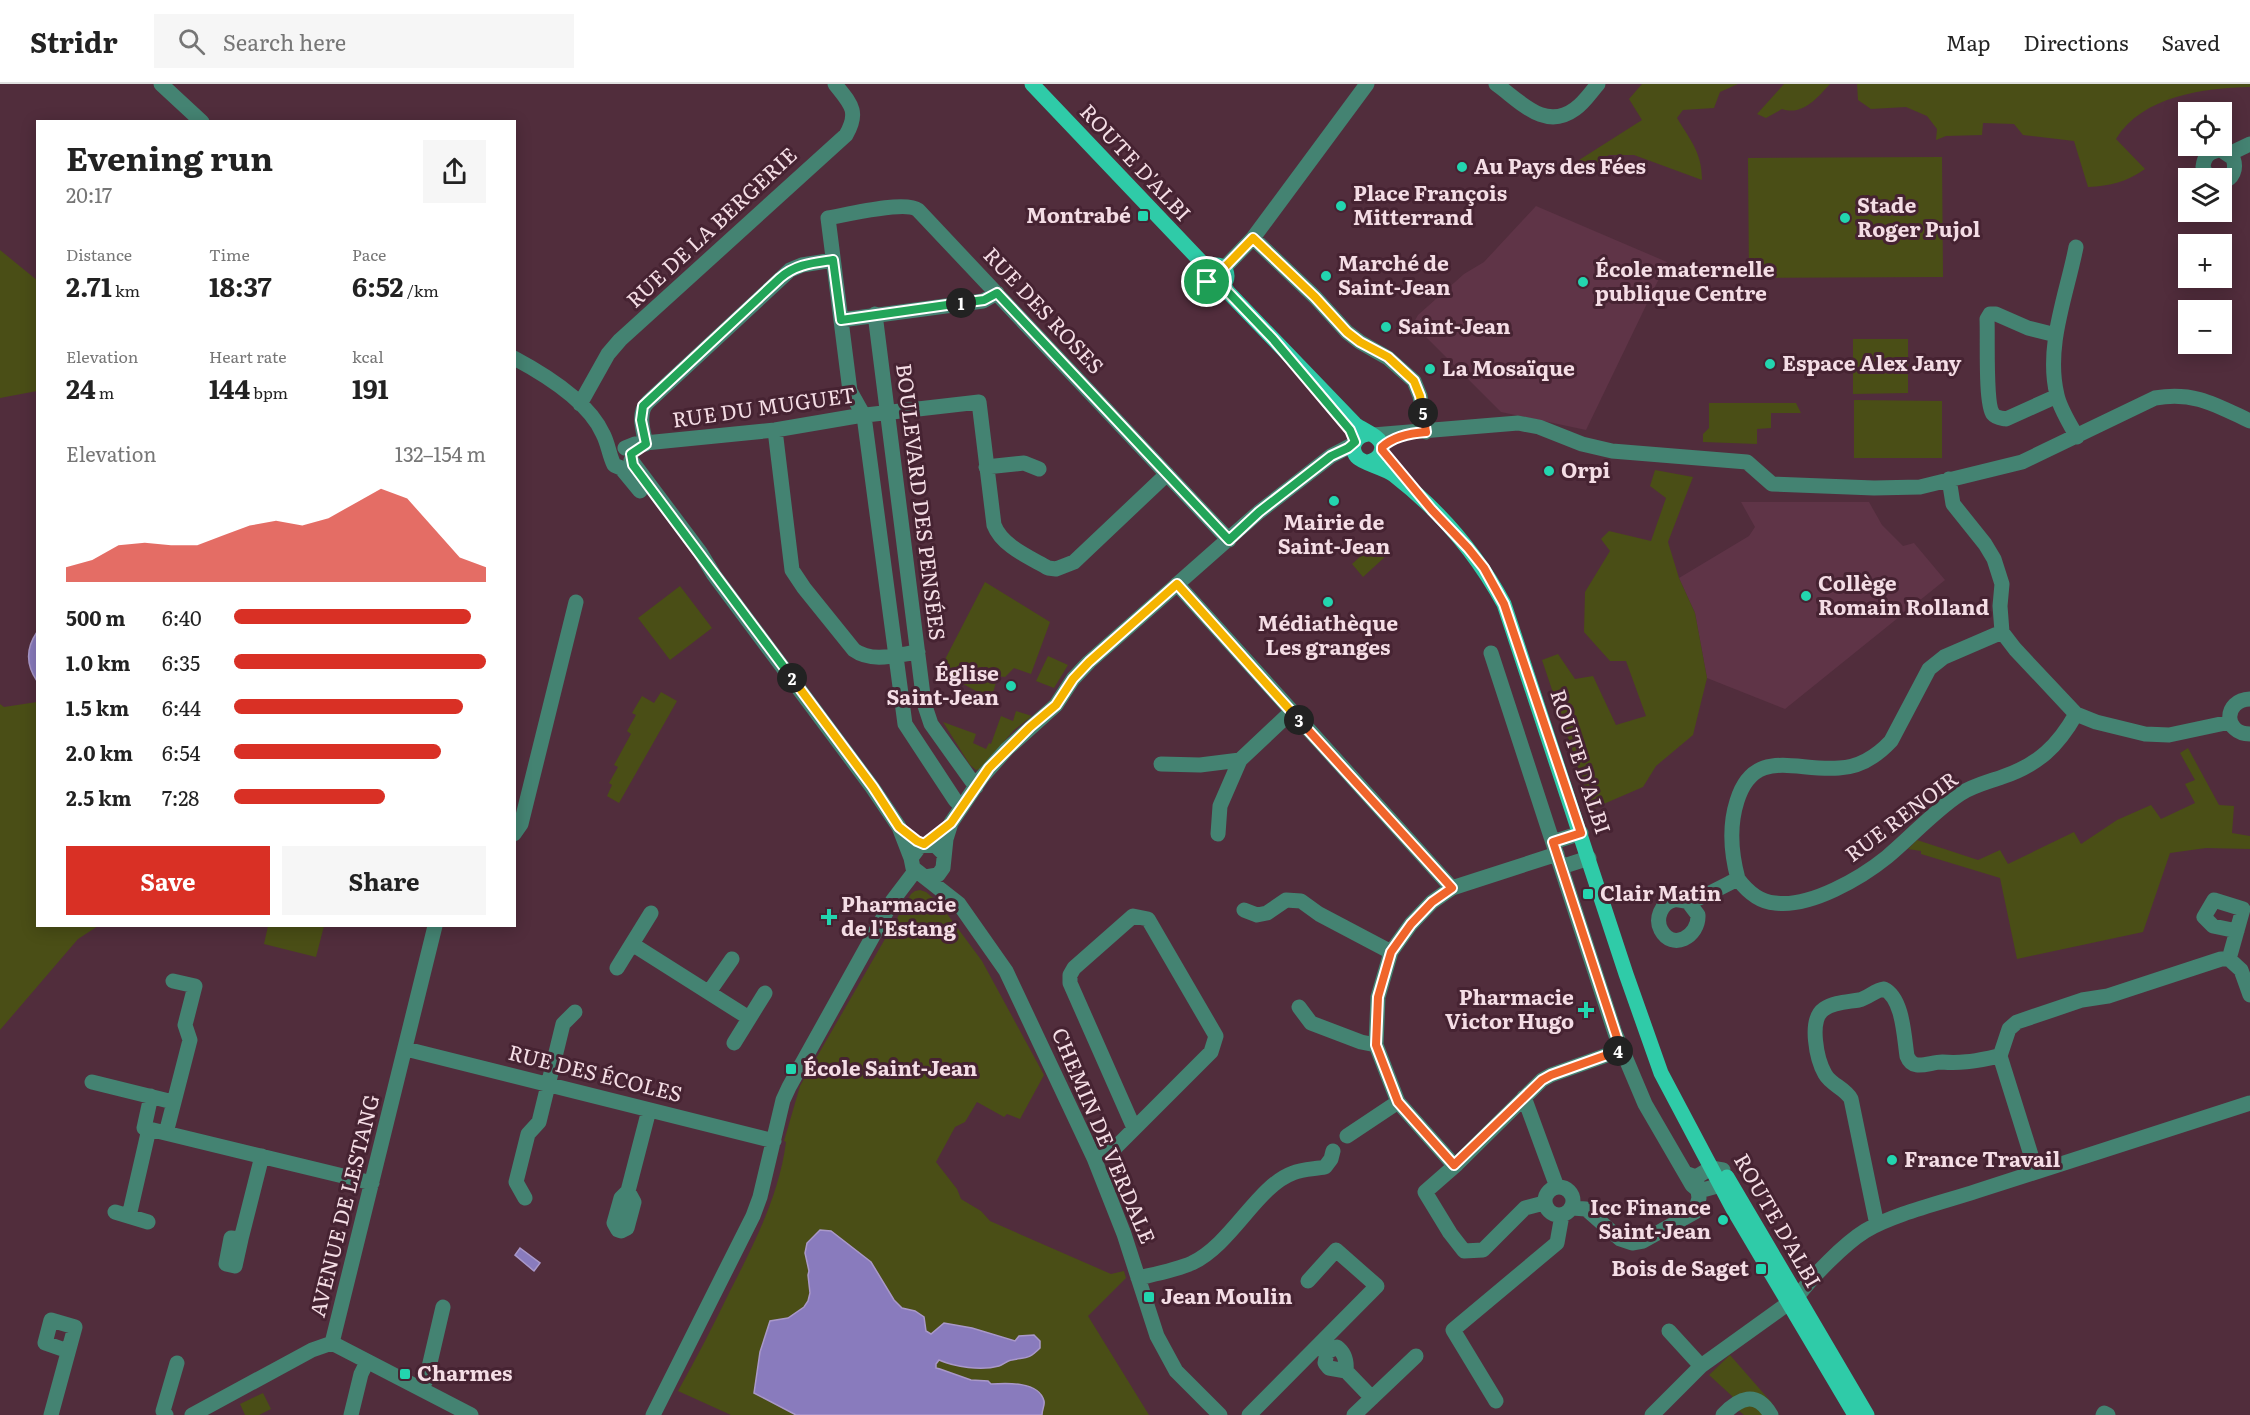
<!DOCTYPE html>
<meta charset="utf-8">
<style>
:root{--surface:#fff;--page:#f6f6f6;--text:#222;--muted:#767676;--line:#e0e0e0;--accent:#d93025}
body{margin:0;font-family:Literata,serif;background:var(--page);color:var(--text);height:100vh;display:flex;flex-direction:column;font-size:22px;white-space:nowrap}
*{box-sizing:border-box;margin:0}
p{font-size:20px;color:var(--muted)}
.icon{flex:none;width:33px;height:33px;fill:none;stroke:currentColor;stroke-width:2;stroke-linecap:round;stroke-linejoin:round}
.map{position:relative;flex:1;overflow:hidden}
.sheet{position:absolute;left:36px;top:36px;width:480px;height:807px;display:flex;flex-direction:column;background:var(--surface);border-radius:0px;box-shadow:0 3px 15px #0003}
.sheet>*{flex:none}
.controls{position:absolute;left:2178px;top:18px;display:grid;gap:12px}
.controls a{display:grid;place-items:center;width:54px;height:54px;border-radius:0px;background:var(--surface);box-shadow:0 3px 15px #0003;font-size:30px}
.pin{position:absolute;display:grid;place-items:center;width:51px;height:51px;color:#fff;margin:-26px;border:3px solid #fff;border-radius:50%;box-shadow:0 2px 6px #0007}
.km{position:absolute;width:30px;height:30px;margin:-15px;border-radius:50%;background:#222;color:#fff;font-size:16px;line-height:30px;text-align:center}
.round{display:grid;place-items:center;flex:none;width:63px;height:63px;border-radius:0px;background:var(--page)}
.overview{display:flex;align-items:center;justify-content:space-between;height:102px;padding:0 30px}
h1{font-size:33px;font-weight:700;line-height:45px}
.stats{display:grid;grid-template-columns:repeat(3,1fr);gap:9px;height:102px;padding:6px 30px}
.stats div{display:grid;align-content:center}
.stats b{font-size:26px;font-weight:700}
.stats small{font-size:16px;font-weight:400}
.stats p{font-size:16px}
.chart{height:168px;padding:12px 30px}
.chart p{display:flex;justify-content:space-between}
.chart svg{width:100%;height:108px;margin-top:6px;fill:var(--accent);opacity:.7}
.cta{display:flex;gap:12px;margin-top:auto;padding:12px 30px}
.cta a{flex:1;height:69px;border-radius:0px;background:var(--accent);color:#fff;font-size:24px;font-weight:700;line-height:69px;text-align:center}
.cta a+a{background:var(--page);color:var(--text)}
ul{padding:0 30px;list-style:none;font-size:20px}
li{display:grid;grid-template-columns:96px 72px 1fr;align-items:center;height:45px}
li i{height:15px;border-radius:8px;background:var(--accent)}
header{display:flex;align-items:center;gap:36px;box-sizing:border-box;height:84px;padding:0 30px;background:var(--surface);border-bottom:2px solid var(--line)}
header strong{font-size:28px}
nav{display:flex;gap:33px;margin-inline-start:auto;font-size:21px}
.search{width:420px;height:54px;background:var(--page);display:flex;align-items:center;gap:15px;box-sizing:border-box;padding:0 21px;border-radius:0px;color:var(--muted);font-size:22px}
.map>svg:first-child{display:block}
.built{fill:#5f3447}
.green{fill:#4a4e16}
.water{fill:#897bbd;stroke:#a998c9;stroke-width:1.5}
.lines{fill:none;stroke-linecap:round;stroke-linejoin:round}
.minor{stroke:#448372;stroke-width:15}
.major{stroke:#2fcba8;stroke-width:15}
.split-1-casing{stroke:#fff;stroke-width:12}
.split-2-casing{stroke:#fff;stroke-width:12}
.split-3-casing{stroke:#fff;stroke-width:12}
.split-4-casing{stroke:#fff;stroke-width:12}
.split-5-casing{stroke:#fff;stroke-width:12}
.split-6-casing{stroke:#fff;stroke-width:12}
.split-1{stroke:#22a559;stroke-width:8}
.split-2{stroke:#22a559;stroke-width:8}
.split-3{stroke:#f5b400;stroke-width:8}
.split-4{stroke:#f0652b;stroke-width:8}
.split-5{stroke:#f0652b;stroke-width:8}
.split-6{stroke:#f5b400;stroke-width:8}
.poi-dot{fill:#23d5af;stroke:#462332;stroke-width:2}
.labels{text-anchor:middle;stroke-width:6;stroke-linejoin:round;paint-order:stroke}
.street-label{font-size:21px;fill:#f4dde5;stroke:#462332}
.poi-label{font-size:21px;font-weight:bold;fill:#f4dde5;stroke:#462332;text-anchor:start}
</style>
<header>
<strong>Stridr</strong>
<div class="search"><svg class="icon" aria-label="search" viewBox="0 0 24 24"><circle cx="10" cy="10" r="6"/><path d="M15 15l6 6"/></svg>Search here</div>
<nav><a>Map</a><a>Directions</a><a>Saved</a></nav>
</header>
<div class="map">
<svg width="2250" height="1331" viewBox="0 0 2250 1331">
<rect width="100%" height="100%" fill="#512d3c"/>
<path class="built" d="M1536,122L1667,178L1586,346L1501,328L1413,240L1418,231L1464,190L1484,178Z
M1741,418H1869L1882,441L1903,462L1914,459L1945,496L1785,625L1707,594L1695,529L1679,494L1749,452L1755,443Z"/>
<path class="green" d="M1642,0H1738L1720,8L1714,24L1683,26L1677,34C1690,56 1702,68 1702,96L1634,71H1609L1580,89L1565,85L1642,36L1629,15Z
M1784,0H1830C1817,14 1803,32 1782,25L1766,34L1757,30Z
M1857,0H2250V3C2204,4 2142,12 2116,55L2145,85C2126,98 2111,102 2088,103L2074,57L2023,51L2014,40L1983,39L1982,51L1946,52L1936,56L1937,45L1927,32L1906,23L1871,25L1858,16Z
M1942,73L1943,193L1749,194L1748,74Z
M0,166L38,197L37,307L0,314Z
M1853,255H1908V309L1853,310Z
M1854,316L1942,317V374H1854Z
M1709,319H1796L1801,329H1771V344L1757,345V360L1703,358V350L1709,344Z
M1655,386L1693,393L1668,458L1679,494L1695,529L1707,594L1693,651L1656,682L1643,703L1592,725L1542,576L1558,570L1575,595L1593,592L1616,641L1646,632L1626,577H1610L1584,548L1585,508L1610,467L1601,455L1609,447L1651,457L1666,414L1650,402Z
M1374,460L1386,472L1363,493L1352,480Z
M985,498L1050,538L1031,590L1014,584L1005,593L998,592L991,615L939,587Z
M680,502L712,544L670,576L638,534Z
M1048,572L1068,581L1054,604L1036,597Z
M661,608L677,617L619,719L607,712L612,701L609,699L618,683L614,681L631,650L627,647L636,631L632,629L642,612L654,619Z
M37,618L38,842H98L78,855L0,946V620L4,623Z
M1016,627L1032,632L1014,646L980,685L976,686L970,681L943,638L976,650L973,659L986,665L989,659L991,660L1001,632L1013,637Z
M2188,664L2219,721L2234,722L2232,749L2250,752V765L2206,764L2170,769L2143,848L2017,875L2000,794L1921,770V767L1908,765L1917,756L1978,776L2000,766L2008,780L2074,748L2081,760L2117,736L2151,721L2161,735L2195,719L2185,700L2195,696L2180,669Z
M920,806L926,808L939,819L982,877L1044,991L1020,1035L1007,1030L1004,1033L977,1018L965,1038L955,1043L936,1078L957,1105L961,1115L981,1127L990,1137L1111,1190L1124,1187L1126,1194L1088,1232L1149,1331H731L678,1307C696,1275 713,1242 729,1209C754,1160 779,1112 786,1058L784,1057L800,1002L911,810L915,807Z
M268,842H324L316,873L264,860Z
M1730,1271L1772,1319L1762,1331H1744L1738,1326L1732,1312L1709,1291Z
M263,1309L271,1325L259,1331H245L240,1320Z"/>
<path class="water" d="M37,548V597C26,581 26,564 37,548Z
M820,1146L831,1147L871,1178L894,1216L902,1224L915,1227L924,1233L926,1247L931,1250L944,1239L972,1244L1015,1257L1019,1252L1034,1251L1040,1257V1264C1028,1276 1026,1273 1012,1276C1008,1276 1003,1281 999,1282C981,1287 955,1283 939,1276L936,1280V1284L940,1285L971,1296L988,1297L991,1300C1006,1299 1039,1297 1044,1317C1045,1322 1042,1325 1042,1331H796L754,1309L760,1268L770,1237L788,1234L804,1223L808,1217L810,1209L808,1191L809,1187L805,1169L807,1159Z
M520,1164L540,1179L534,1187L515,1171Z"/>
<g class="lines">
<path class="minor" d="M161,0L202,38
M1496,0C1521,18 1545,47 1575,25C1584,19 1591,8 1598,0
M2229,70L2250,60
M2208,94L2203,83C2204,72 2210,67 2221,66L2233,74C2237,85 2233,95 2222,98
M1253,154L1315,213L1347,248L1360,258L1388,274L1414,297L1420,312L1426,348
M2076,163C2067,210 2045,262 2057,311C2060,325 2070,340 2077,353
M1224,184L1253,154L1367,0
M875,230L924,619L931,640L976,703
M841,236L983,217L997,209
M2056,251L2028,244L1996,230H1990L1987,235C1988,252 1985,320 1993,330C1996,334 2001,334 2006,335L2057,312
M514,274C544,290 589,318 603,350C608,359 609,371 614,381L621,384L640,407
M580,320L608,270L620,256L846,51C860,27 850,19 835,0
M775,346L792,486L804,504L854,566C872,579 897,571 918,568
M1373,351L1518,339L1539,343L1582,360L1612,367L1747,378L1772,400L1874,404L1920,403L2022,378L2155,314C2194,307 2216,321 2250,337
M646,360C643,346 637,329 648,318L790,186L802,181L833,176
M625,364L635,360L775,346L857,332L979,318L994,441C1002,462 1029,473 1048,484L1056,485L1074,478L1167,390
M631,376L700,468L714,491L872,703L899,743L911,774
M986,383L1024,379L1039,385
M1949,395L1953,420L1985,460L1994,475L2002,500L2000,522L2002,548L2015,565L2076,630L2096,638L2145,650L2169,651L2230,638
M1177,500L1452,804
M1491,569L1615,949L1645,1020L1692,1101L1699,1107L1721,1101L1723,1086L1711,1084L1696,1093L1685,1089
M2250,615C2223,616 2223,650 2250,650
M1161,680L1200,681L1240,676
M962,723L955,716L905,640L864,332L850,307L828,134C846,131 905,116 918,126L1229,456
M514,750L521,740L576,518
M1218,750L1220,722L1240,676L1291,628
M1553,758L1581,749
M944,770L934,760L920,762L911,774L913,784L959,820L1006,887L1094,1074L1124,1150L1157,1252L1176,1287L1220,1331
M1561,783L1589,774
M925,793L938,791L943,784L946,755L951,739L982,693L1007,665L1056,621L1073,595L1089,578L1259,428L1331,372L1354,360
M1738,795C1747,807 1759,818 1775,819C1810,824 1861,794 1887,773C1911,753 1933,728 1960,710C1972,702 1988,698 2002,693C2038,681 2058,662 2076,630
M1689,819L1698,831C1699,853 1672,867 1661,846C1655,835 1661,819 1674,816C1681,815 1686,819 1692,817C1708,811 1723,802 1738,795C1731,769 1729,742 1737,717C1754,662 1796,688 1839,684C1860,683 1877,672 1891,657L1929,585L1944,573L2002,548
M1244,826L1257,831L1267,829L1286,816L1301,817L1319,830L1391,868
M632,860L749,934
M2229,875L2243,825L2214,816L2204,833L2213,842L2237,847
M617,884L651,829
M709,908L732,875
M1299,923L1311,939L1361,958L1376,961
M734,959L765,909
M406,965L774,1057
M92,998L173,1018
M1524,1013L1557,1103
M149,1045L372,1099
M166,1049L190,956L185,941L195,902L173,897
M1347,1052L1398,1018
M1094,1074L1115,1064L1211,968L1216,952L1148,835L1133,832L1074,884L1070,891V899L1134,1044
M1454,1081L1398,1018L1376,961L1378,913L1391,868L1411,840L1432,818L1452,804L1557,770
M2036,1087L2000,972L2009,945L2017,938L2082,916L2108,912L2221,875H2229L2241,886L2250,911
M1545 1117a14 14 0 1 1 28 0a14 14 0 1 1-28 0Z
M628,1107L634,1118L627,1144L621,1147L618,1146L614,1139L621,1114L628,1107L649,1026
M525,1114L516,1098L528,1050L539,1038L563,940L575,928
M1544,1119L1525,1124L1483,1166L1464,1167L1450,1149L1425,1108L1457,1080L1542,996L1551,991L1621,966
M1572,1124L1586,1125L1620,1155L1632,1159L1643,1157L1695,1128L1699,1114L1697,1099
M115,1128L148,1138
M129,1132L149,1045L144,1044L151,1012
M1877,1141L1851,1015C1845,1004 1831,1001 1825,990C1817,976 1808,936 1824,925C1834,918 1847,918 1859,916C1868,914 1875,906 1884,905C1903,914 1904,953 1907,972C1913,988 1929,978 1942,978C1964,980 1978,976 2000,972
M241,1155L235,1182L226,1180L231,1154L241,1155L262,1072
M1138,1194C1155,1190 1176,1186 1192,1179C1232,1160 1257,1102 1293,1089C1302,1085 1315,1085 1325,1083L1331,1075L1333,1067
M1669,1247L1701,1282
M332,1259L435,842
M332,1259L471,1331
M1346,1287L1329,1284L1325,1279L1327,1268L1337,1263C1345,1269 1347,1277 1346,1287L1372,1314
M421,1305L426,1296L443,1223
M1496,1317L1453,1246L1557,1159L1562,1131
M51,1331L75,1243L51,1236L45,1259L68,1267
M166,1331L163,1327L177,1279
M192,1331L312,1266L332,1259
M351,1331L361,1290L367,1278
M653,1331L753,1132L760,1113L783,1016L789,1003L893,816L915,787
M1249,1331L1377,1202L1336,1166L1308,1197
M1354,1331L1416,1272
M1652,1331L1701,1282L1797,1213C1812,1193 1844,1160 1865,1147C1893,1130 1944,1118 1977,1107C2068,1077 2159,1048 2250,1019
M1723,1331C1739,1314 1756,1306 1771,1331
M2103,1331L2104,1329L2108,1331"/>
<path class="major" d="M1032,0L1208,185
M1205 192a11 11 0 1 1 22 0a11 11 0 1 1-22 0Z
M1223,200L1228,208L1355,340C1365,348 1389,354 1380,370C1377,375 1374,376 1368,378
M1368,350C1358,351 1348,362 1357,373C1362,379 1385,384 1394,391C1439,426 1477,470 1504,520L1626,890L1661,989L1733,1125L1855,1331
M1727,1093L1867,1331"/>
</g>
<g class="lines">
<defs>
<path id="split-1" d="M961,219L984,216L997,209L1229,456L1259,428L1331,372L1348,364L1355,358L1350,346L1273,255L1228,208L1223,200L1213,202L1207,198"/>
<path id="split-2" d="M792,594L633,381L631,370L646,360L641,336L643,322L780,194C796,180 813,179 833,176L841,236L961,219"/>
<path id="split-3" d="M792,594L873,703L899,743L917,757L924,760L951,739L989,684L1030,643L1056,621L1073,595L1089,578L1177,500L1299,636"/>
<path id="split-4" d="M1299,636L1452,804L1432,818L1411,840L1391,868L1378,913L1376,961L1398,1018L1454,1081L1542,996L1551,991L1618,967"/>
<path id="split-5" d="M1423,329L1426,348C1411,349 1394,352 1382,363V366L1432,426L1468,464L1484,484L1504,520L1581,749L1553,758L1621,966L1618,967"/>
<path id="split-6" d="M1207,198C1204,190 1206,184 1214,181L1224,184L1253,154L1315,213L1347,248L1360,258L1388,273L1414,297L1420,312L1423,329"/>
</defs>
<use href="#split-1" class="split-1-casing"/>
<use href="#split-2" class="split-2-casing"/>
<use href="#split-3" class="split-3-casing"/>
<use href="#split-4" class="split-4-casing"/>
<use href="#split-5" class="split-5-casing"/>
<use href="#split-6" class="split-6-casing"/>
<use href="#split-1" class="split-1"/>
<use href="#split-2" class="split-2"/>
<use href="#split-3" class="split-3"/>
<use href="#split-4" class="split-4"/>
<use href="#split-5" class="split-5"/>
<use href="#split-6" class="split-6"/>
</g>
<g class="poi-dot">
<circle cx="1462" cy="83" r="6"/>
<circle cx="1341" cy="122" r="6"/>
<rect x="1137" y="126" width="12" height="12" rx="3"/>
<circle cx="1845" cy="134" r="6"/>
<circle cx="1326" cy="192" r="6"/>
<circle cx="1583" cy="198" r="6"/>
<circle cx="1386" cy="243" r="6"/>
<circle cx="1770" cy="280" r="6"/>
<circle cx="1430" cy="285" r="6"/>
<circle cx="1549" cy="387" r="6"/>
<circle cx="1334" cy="417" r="6"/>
<circle cx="1806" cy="512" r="6"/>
<circle cx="1328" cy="518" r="6"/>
<circle cx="1011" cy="602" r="6"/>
<rect x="1582" y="804" width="12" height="12" rx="3"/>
<path d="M826 824h6v6h6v6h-6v6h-6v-6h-6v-6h6z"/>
<path d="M1583 917h6v6h6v6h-6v6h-6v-6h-6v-6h6z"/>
<rect x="785" y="979" width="12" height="12" rx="3"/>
<circle cx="1892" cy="1076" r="6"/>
<circle cx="1723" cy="1136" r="6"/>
<rect x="1755" y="1179" width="12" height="12" rx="3"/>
<rect x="1143" y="1207" width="12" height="12" rx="3"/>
<rect x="399" y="1284" width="12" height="12" rx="3"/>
</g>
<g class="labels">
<g class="street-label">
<text transform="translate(1135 79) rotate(47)" y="7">ROUTE D'ALBI</text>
<text transform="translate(712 144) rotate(-43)" y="7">RUE DE LA BERGERIE</text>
<text transform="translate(1043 227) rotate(47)" y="7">RUE DES ROSES</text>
<text transform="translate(764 324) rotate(-8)" y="7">RUE DU MUGUET</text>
<text transform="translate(920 418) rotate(83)" y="7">BOULEVARD DES PENSÉES</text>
<text transform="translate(1580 678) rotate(72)" y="7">ROUTE D'ALBI</text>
<text transform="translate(1902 733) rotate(-37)" y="7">RUE RENOIR</text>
<text transform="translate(595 990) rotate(14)" y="7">RUE DES ÉCOLES</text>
<text transform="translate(1103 1052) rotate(67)" y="7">CHEMIN DE VERDALE</text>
<text transform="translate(345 1122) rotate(-76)" y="7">AVENUE DE LESTANG</text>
<text transform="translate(1777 1137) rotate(60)" y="7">ROUTE D'ALBI</text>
</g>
<g class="poi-label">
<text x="1474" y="90">Au Pays des Fées</text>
<text x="1353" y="117">Place François<tspan x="1353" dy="24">Mitterrand</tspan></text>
<text x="1857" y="129">Stade<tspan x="1857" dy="24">Roger Pujol</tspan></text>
<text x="1131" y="139" text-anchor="end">Montrabé</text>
<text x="1338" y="187">Marché de<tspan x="1338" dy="24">Saint-Jean</tspan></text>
<text x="1595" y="193">École maternelle<tspan x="1595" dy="24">publique Centre</tspan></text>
<text x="1398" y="250">Saint-Jean</text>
<text x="1782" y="287">Espace Alex Jany</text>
<text x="1442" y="292">La Mosaïque</text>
<text x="1561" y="394">Orpi</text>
<text x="1334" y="446" text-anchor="middle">Mairie de<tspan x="1334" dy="24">Saint-Jean</tspan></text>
<text x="1818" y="507">Collège<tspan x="1818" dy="24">Romain Rolland</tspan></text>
<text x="1328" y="547" text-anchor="middle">Médiathèque<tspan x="1328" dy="24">Les granges</tspan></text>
<text x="999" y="597" text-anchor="end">Église<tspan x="999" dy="24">Saint-Jean</tspan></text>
<text x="1600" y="817">Clair Matin</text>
<text x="841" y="828">Pharmacie<tspan x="841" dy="24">de l'Estang</tspan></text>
<text x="1574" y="921" text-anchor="end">Pharmacie<tspan x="1574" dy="24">Victor Hugo</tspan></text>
<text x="803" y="992">École Saint-Jean</text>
<text x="1904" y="1083">France Travail</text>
<text x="1711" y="1131" text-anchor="end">Icc Finance<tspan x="1711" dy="24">Saint-Jean</tspan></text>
<text x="1749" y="1192" text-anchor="end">Bois de Saget</text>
<text x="1161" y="1220">Jean Moulin</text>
<text x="417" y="1297">Charmes</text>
</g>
</g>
</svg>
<div class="controls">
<a><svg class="icon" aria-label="locate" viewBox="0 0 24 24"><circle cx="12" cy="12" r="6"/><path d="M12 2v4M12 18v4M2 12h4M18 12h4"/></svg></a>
<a><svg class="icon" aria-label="layers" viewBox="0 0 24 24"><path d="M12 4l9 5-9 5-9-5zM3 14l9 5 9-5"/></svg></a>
<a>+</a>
<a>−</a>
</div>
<div class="pin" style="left:1207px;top:198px;background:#1e9e55"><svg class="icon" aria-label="arrive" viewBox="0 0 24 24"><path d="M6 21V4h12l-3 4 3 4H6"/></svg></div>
<b class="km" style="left:961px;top:219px">1</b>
<b class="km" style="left:792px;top:594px">2</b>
<b class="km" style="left:1299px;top:636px">3</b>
<b class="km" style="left:1618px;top:967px">4</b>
<b class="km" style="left:1423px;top:329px">5</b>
<section class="sheet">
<div class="overview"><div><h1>Evening run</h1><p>20:17</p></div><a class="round"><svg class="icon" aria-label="share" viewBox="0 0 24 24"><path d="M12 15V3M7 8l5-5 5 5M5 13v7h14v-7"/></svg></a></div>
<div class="stats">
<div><p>Distance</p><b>2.71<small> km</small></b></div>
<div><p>Time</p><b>18:37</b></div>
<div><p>Pace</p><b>6:52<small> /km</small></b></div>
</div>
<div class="stats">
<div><p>Elevation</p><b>24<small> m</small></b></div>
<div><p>Heart rate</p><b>144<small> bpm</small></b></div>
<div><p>kcal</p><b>191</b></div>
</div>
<div class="chart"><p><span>Elevation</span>132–154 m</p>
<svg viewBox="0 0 160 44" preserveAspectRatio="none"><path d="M0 44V38L10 35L20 29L30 28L40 29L50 29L60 25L70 21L80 19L90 21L100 18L110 12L120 6L130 10L140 22L150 34L160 38V44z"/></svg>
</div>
<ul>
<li><b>500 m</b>6:40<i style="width:94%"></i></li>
<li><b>1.0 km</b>6:35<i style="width:100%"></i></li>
<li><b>1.5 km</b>6:44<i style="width:91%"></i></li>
<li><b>2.0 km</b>6:54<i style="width:82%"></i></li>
<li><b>2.5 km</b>7:28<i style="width:60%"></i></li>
</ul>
<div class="cta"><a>Save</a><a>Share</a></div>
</section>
</div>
